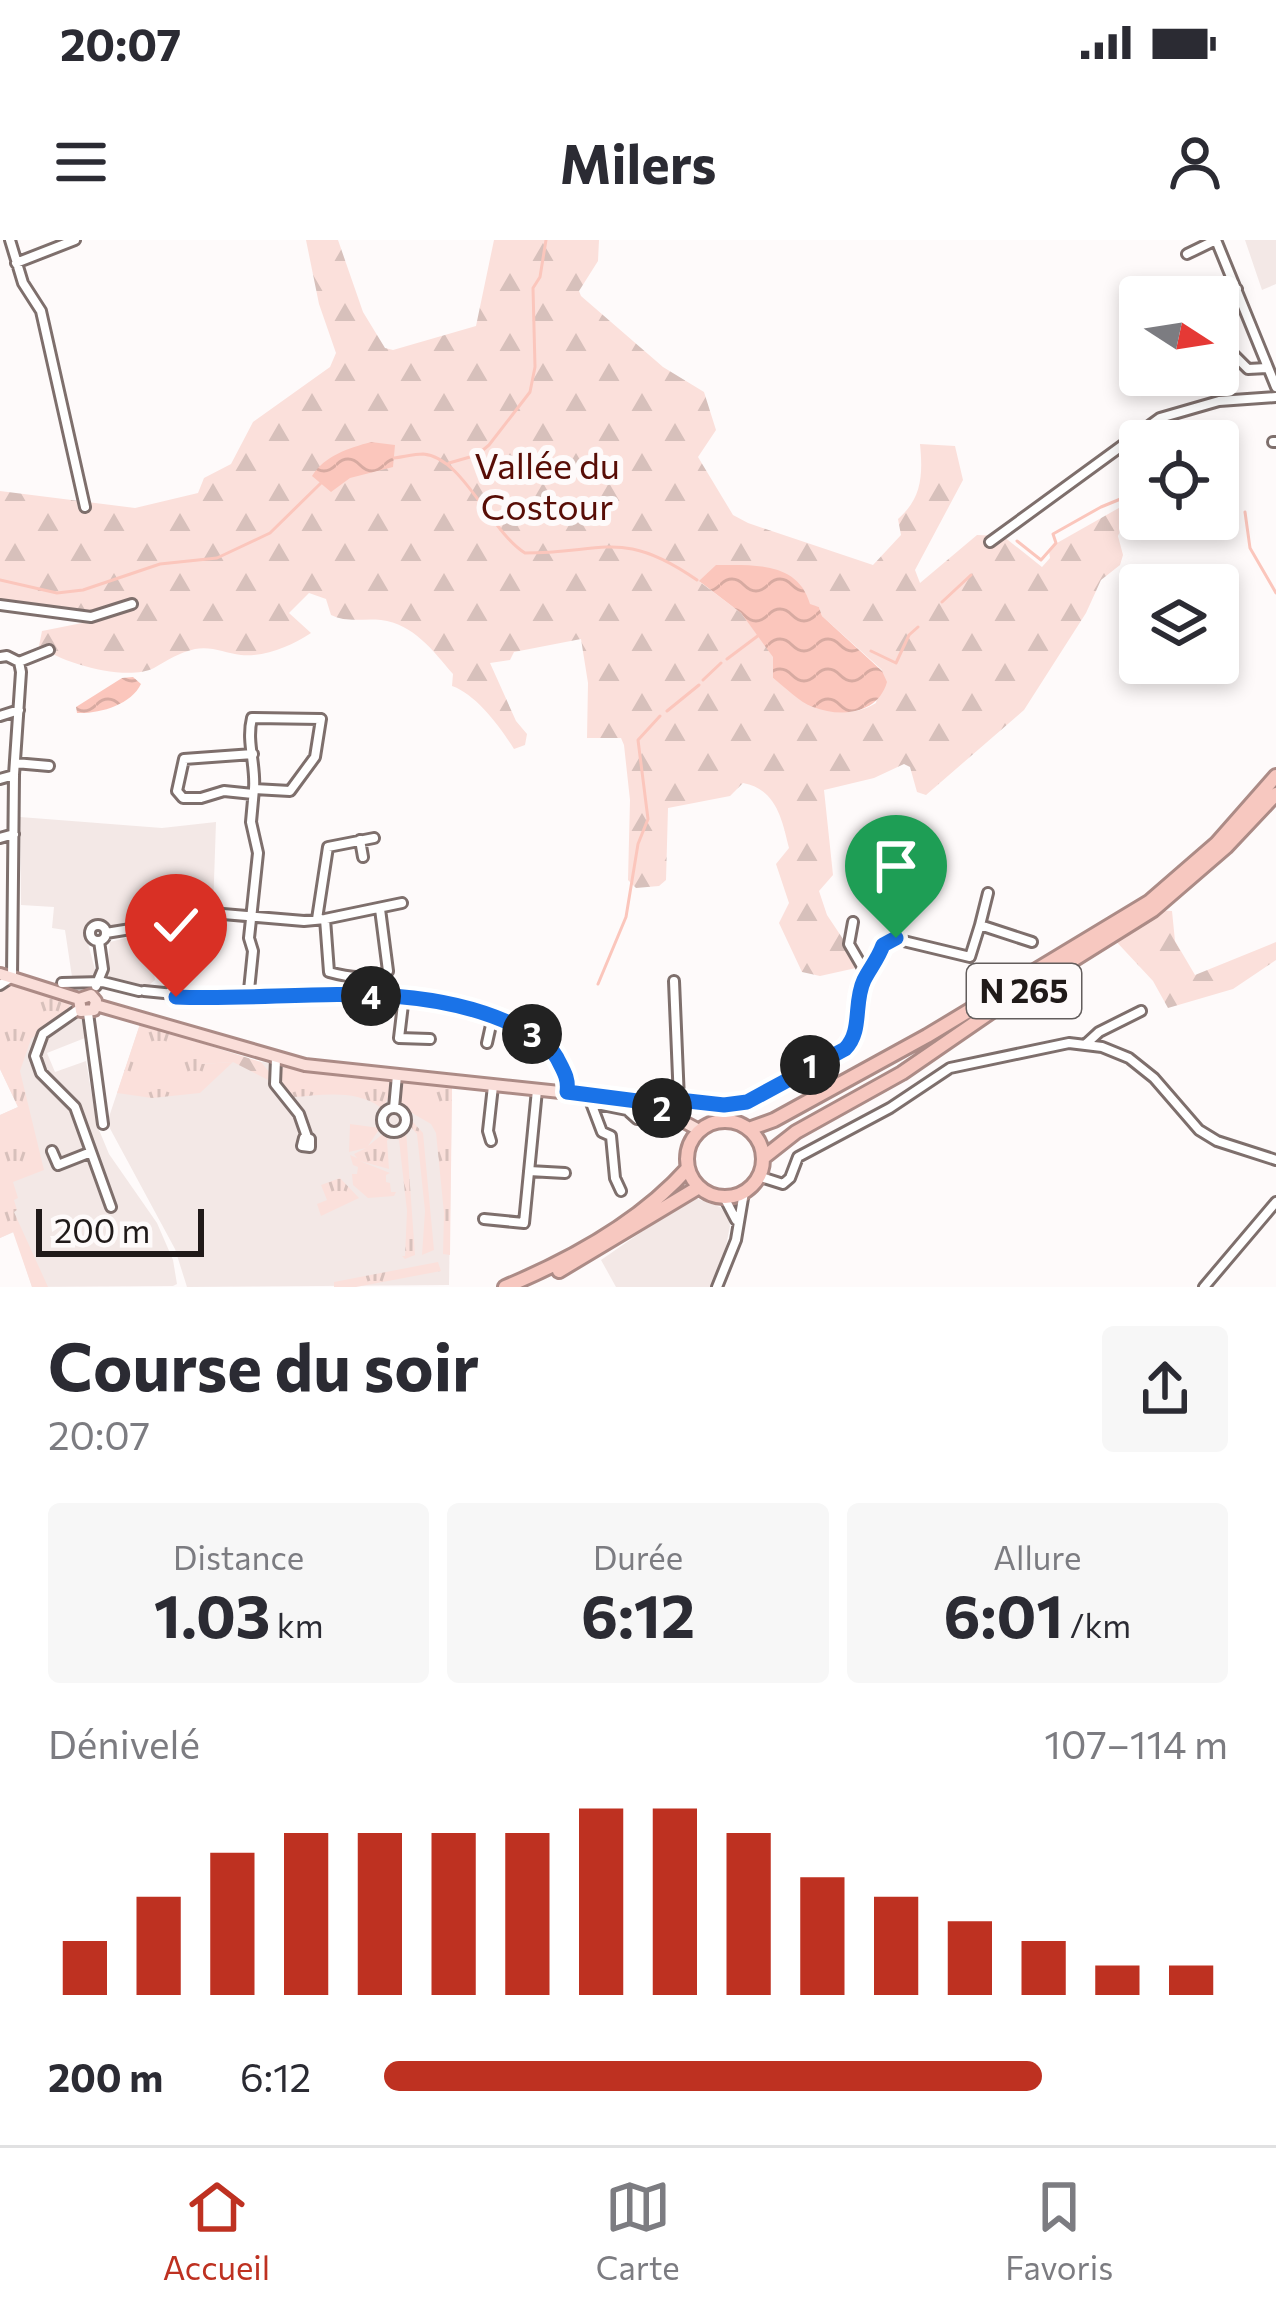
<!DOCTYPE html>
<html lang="fr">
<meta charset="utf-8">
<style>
:root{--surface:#fff;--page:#f7f7f7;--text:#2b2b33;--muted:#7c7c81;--line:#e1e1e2;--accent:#be3121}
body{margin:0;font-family:Commissioner,sans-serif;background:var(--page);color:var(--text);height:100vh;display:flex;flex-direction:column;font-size:45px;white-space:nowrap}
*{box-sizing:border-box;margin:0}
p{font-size:39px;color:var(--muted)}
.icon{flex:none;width:66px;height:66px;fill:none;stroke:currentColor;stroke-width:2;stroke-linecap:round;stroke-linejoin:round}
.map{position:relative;height:1047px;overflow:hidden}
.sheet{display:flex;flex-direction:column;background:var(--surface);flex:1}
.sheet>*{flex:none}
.needle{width:78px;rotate:102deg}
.controls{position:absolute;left:1119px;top:36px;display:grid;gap:24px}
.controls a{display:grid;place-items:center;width:120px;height:120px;border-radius:12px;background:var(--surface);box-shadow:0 6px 18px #0003;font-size:60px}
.scale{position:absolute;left:36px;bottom:30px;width:168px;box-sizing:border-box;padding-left:12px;border:6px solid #201a19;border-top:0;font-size:33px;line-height:42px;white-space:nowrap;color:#201a19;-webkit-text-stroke:9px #fefafa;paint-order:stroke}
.pin{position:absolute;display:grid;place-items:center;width:102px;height:102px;color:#fff;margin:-123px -51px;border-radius:50% 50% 50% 0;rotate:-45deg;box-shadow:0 0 12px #0007}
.pin .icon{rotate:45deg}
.km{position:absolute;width:60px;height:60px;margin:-30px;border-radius:50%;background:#222;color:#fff;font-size:33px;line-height:60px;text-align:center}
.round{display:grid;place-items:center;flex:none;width:126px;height:126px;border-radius:12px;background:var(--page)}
.head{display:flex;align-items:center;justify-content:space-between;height:204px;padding:0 48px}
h1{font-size:66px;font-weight:700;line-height:90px}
.metrics{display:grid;grid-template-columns:repeat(3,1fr);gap:18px;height:204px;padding:12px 48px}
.metrics div{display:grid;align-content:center;border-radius:12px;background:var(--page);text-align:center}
.metrics b{font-size:60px;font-weight:700}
.metrics small{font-size:33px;font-weight:400}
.metrics p{font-size:33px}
.chart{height:336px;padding:24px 48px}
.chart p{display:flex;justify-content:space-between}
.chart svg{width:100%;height:216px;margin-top:12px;stroke:var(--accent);stroke-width:6}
ul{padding:0 48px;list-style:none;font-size:39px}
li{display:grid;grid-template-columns:192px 144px 1fr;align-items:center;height:90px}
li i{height:30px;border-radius:15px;background:var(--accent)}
.status{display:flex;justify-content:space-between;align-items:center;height:84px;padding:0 60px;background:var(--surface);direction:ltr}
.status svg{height:33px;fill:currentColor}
header{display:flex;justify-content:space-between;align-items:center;height:156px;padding:0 48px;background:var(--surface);font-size:54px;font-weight:700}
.dock{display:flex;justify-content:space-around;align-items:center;height:168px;border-top:3px solid var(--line);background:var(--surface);font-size:33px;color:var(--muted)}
.dock a{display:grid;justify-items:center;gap:6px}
.dock .on{color:var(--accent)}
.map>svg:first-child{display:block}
.built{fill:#f3e8e6}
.grass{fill:url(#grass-tufts)}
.forest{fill:url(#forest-firs);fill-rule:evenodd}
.water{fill:url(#water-waves)}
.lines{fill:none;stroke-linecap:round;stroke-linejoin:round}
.stream{stroke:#fbc6bc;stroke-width:3}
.minor-casing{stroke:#7e6f6c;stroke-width:14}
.major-casing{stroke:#ac8b86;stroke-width:16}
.highway-casing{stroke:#ac8b86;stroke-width:18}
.minor{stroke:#fff;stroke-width:8}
.major{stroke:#faded9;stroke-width:10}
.highway{stroke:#f7c8c0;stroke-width:12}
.route-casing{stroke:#fff;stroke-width:24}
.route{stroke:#1a73e8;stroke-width:15}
.labels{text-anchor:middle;stroke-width:12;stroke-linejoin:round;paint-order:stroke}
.shield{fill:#fefafa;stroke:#635d5c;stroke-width:3}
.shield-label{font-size:33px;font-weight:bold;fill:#201a19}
.park-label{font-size:36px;fill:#580d06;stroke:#fefafa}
</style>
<div class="status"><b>20:07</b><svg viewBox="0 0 49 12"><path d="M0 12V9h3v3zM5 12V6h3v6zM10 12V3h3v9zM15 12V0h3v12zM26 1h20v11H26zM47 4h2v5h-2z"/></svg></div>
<header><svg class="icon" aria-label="menu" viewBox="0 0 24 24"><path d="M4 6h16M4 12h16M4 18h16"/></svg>Milers<svg class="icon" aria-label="person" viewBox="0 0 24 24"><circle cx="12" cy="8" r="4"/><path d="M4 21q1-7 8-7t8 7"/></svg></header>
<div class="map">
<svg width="1276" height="1047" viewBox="0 0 1276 1047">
<defs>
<pattern id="grass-tufts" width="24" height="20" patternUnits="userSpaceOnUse" patternTransform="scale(3)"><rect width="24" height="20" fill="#fbe0db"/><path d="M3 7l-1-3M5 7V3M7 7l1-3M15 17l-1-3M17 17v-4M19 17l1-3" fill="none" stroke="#d7c0bb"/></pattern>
<pattern id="forest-firs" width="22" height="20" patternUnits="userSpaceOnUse" patternTransform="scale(3)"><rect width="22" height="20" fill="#fbe0db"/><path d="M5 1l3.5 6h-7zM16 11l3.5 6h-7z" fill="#d7c0bb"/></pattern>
<pattern id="water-waves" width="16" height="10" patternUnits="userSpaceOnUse" patternTransform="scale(3)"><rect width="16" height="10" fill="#fbc6bc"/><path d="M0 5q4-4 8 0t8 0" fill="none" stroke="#d7aaa1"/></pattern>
</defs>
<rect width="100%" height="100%" fill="#fefafa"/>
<path class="built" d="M1245,0H1276V44L1262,50Z
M20,577L162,588L216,582L213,670L119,686L93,683L86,696L97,737H72L65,690L52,688L54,667L21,665Z
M148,692L155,740L148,746L106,740L110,702Z
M0,748L70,761L84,781L85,798L47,813L55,832L86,821L97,885L109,914L157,983L173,1020L177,1044L173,1046L32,1047L14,992L0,998V875L18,867L0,829Z
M140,784L247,820L452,847L449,1045L187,1047L175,1009L107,883Z
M692,957L720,967L728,976L730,986L725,1011L713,1047H616L601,1020Z"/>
<path class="grass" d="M13,743L70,761L69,769L31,799L20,831L44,930L13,942L18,958L14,960L17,970L14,972L48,1047H32L13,992L0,998V875L18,867L0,829V748Z
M140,784L195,801L192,809L201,824L233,822L200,853L152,858L117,853Z
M286,827L385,840L390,843L389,857L379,874L380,867C353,848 319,856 292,857C281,852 275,838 281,828Z
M402,841L452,847L450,1015L443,1014L444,973L436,893L431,884L400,866Z
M411,880L423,893L434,1010L422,1015L425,971L417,894L409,885Z
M350,884L380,888L368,906L384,893L390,896L387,901L389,929L360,921L390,933L386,935V942L390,943L391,952H396L394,956L368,958L353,945L352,934H357L358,927L353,925L350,915L357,918L354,914L366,908L349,912Z
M406,890L415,1015L405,1019L402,1016H405L407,971L399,900L396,898Z
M340,938L359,958L321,976L317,964L327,960L321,945Z
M438,1022L441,1031L356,1047H334V1042Z"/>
<path class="forest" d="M306,0H338L363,72L385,108L393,110L476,86L494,0H599L598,21L579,51L581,56L663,127L704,152L716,190L698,217L733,275L748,283L873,325L901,295L898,279C922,258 923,235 920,204L955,206L963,240L915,330L920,343L977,295L1003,296L1042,327L1050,318L1049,311L1057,303L1140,256V276L1121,289L1118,296L1123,315L1120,325L1101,340L1086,373L1024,470L926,555L917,552L910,527L904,524L874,538L824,550L833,635L819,651L827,675L857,720L856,728L820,736L802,732L779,683L789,663L776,624L789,608C782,579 776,549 743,543L730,556L668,568L666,640L659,646L636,648L628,640L630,560L624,505L621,498H587L588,443L581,399L514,412L510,420L490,423L516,481L527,494L525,505L514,509C501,488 476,454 452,446L453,434C433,411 414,384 381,380C364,378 347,383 331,375L326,359L309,353L289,373L311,393C291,406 266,417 241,415C225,413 212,406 195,409C178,413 168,420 154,428C126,442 62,423 39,406L42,391L82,383L87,377L0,364V251L135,268L198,253L204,238L231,224L253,182L330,127L336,113L319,64ZM700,342L819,367L822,376L882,430L876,463C838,486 803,461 773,438L774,417L741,373Z
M1153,670L1172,671L1175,701L1195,735L1276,702V720L1233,749L1168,768L1153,741L1112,697Z
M195,801L261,822L270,833L268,840L233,822L200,824L192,809Z"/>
<path class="water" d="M371,202L395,205L393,227L350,238L331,252L312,236C324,216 349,208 371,202Z
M716,325C752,325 798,321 810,364L819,367L822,376L882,431L887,442C878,474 841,478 813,467C799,462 785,447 773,438V417L741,373L699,341Z
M133,437L141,444C131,465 99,474 77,473L76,467L122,438Z"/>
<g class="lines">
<path class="stream" d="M1218,210L1232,215L1230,267
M394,218C403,217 414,214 423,214C463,217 489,290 525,313C604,313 622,288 697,340
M449,223L477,215L489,205L530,152L535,127L533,48L540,37L546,0
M1245,272L1250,308L1276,353
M1017,301L1041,320L1056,303L1053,294L1101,267L1140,251
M0,340L57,353L83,350L160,324L217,318L270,293L321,243
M942,362L971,335
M871,411L896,423L909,395L918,387
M727,419L759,395
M703,440L721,423
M667,471L699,445
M598,744L626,677L638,604L648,579L638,500L660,476"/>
<defs>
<path id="minor" d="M10,0L23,43L41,71L85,267
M1187,14L1216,0L1276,147
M16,23L75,0
M1199,57L1237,49
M1218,99L1248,129L1267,128
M1273,202H1276
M990,302L1160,178L1219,161L1276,157
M0,365L91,377L132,364
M0,417L7,416L19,422
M0,476L19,470
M15,523L49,526
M0,539L14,535
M253,554L224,551L201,558H183L177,551L184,519L253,514
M0,598L14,594
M360,600L363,617
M317,679L328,607L374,598
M325,679L329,732C347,737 373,741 388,731L380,669
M179,680L189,728
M853,682L849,704L867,735
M980,685L988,653
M90 693a8 8 0 1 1 16 0a8 8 0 1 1-16 0Z
M106,693L223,674L304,681L325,679L402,663
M62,743L103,742L139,751
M0,745L12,737L14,535L21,432L19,422L49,410
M96,746L103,729L99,701
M249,750L253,711L249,698L258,613L251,582L254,549L290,551L315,517L321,479L252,478C246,502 256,524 254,549
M144,751L235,760L396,755L460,763L546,802L569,842L567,852
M404,756L399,798L430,799
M79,769L43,794L35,816L41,833L75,867L111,967
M88,773L103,884
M487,803L493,776
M1086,804L1099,792L1141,771
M276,819L275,844L299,874L307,897
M588,855L602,892L611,896L615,938L621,951
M679,860L724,865L747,862L845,809L854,795L864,739L874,730L883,705L891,698L970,717L980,685L1032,702
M592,863L627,870L637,879
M382 880a12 12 0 1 1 24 0a12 12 0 1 1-24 0Z
M394,868L397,835
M673,873L679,860L674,741
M304,898L310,899V907L302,906Z
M491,901L488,891L493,846
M52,911L58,925L91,912
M529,931L565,933
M758,936L783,944L790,938L798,917L890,868L950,828L1069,803L1102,807L1129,818L1154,838L1199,890L1217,901L1276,920
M724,957L736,980
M484,979L524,983L537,850
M717,1047L736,1000L744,952
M1204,1047L1276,962"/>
<path id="major" d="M0,734L79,759L91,755L96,761L94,770L81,771L79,759
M96,765L305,825L645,861L699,890"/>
<path id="highway" d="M687 919a38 38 0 1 1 76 0a38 38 0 1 1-76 0Z
M749,889L774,880L927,796L1149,662L1217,603L1276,536
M763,918L796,892L902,833L998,767L1153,670L1226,607L1276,554
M559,1031L699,947
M505,1047C570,1020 640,982 688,928"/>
</defs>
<use href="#minor" class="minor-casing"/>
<use href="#major" class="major-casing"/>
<use href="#highway" class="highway-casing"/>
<use href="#minor" class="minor"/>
<use href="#major" class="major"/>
<use href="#highway" class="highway"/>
</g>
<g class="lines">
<defs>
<path id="route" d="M176,757C288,762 410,736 514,785C532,794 547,800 557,818C563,830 569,838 567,852L645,862L673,873L679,860L724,865L747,862L845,809C863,791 853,763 864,740C870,728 878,719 883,705L896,698"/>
</defs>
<use href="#route" class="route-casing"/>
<use href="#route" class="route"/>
</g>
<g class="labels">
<rect class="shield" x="967" y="724" width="114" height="54" rx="9"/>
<g class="shield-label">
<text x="1024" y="763">N 265</text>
</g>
<g class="park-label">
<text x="547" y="239">Vallée du<tspan x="547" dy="41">Costour</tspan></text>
</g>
</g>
</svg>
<div class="controls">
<a><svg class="needle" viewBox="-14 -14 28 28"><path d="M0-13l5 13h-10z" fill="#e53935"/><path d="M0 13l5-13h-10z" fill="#7c7c81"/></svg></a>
<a><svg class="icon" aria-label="locate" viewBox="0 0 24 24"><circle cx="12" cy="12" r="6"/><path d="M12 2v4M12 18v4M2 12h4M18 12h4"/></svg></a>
<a><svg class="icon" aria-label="layers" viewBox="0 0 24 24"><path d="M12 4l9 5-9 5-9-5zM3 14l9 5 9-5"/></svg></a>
</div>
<div class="scale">200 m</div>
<div class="pin" style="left:896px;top:698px;background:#1e9e55"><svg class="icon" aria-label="arrive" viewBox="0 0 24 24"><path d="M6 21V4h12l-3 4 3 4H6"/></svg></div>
<div class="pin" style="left:176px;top:757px;background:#d93025"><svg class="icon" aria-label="check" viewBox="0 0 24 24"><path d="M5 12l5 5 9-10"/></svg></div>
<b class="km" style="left:810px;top:825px">1</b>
<b class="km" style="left:662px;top:868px">2</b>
<b class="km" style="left:532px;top:794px">3</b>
<b class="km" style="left:371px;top:756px">4</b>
</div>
<section class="sheet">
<div class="head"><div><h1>Course du soir</h1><p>20:07</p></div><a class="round"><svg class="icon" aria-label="share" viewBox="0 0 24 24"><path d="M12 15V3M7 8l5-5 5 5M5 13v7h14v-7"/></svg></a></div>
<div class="metrics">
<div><p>Distance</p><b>1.03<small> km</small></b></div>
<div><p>Durée</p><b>6:12</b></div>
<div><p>Allure</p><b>6:01<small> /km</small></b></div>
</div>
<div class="chart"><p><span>Dénivelé</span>107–114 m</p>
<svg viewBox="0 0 160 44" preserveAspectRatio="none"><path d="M5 44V33M15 44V24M25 44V15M35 44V11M45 44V11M55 44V11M65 44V11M75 44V6M85 44V6M95 44V11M105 44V20M115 44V24M125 44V29M135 44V33M145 44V38M155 44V38"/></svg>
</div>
<ul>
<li><b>200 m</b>6:12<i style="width:78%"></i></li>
</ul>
</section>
<nav class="dock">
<a class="on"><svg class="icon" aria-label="home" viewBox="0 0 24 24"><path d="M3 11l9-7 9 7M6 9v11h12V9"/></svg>Accueil</a>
<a><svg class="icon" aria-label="map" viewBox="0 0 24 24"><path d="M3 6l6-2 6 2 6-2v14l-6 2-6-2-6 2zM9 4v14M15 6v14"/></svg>Carte</a>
<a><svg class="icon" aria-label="saved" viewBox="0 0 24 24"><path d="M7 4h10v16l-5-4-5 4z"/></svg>Favoris</a>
</nav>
